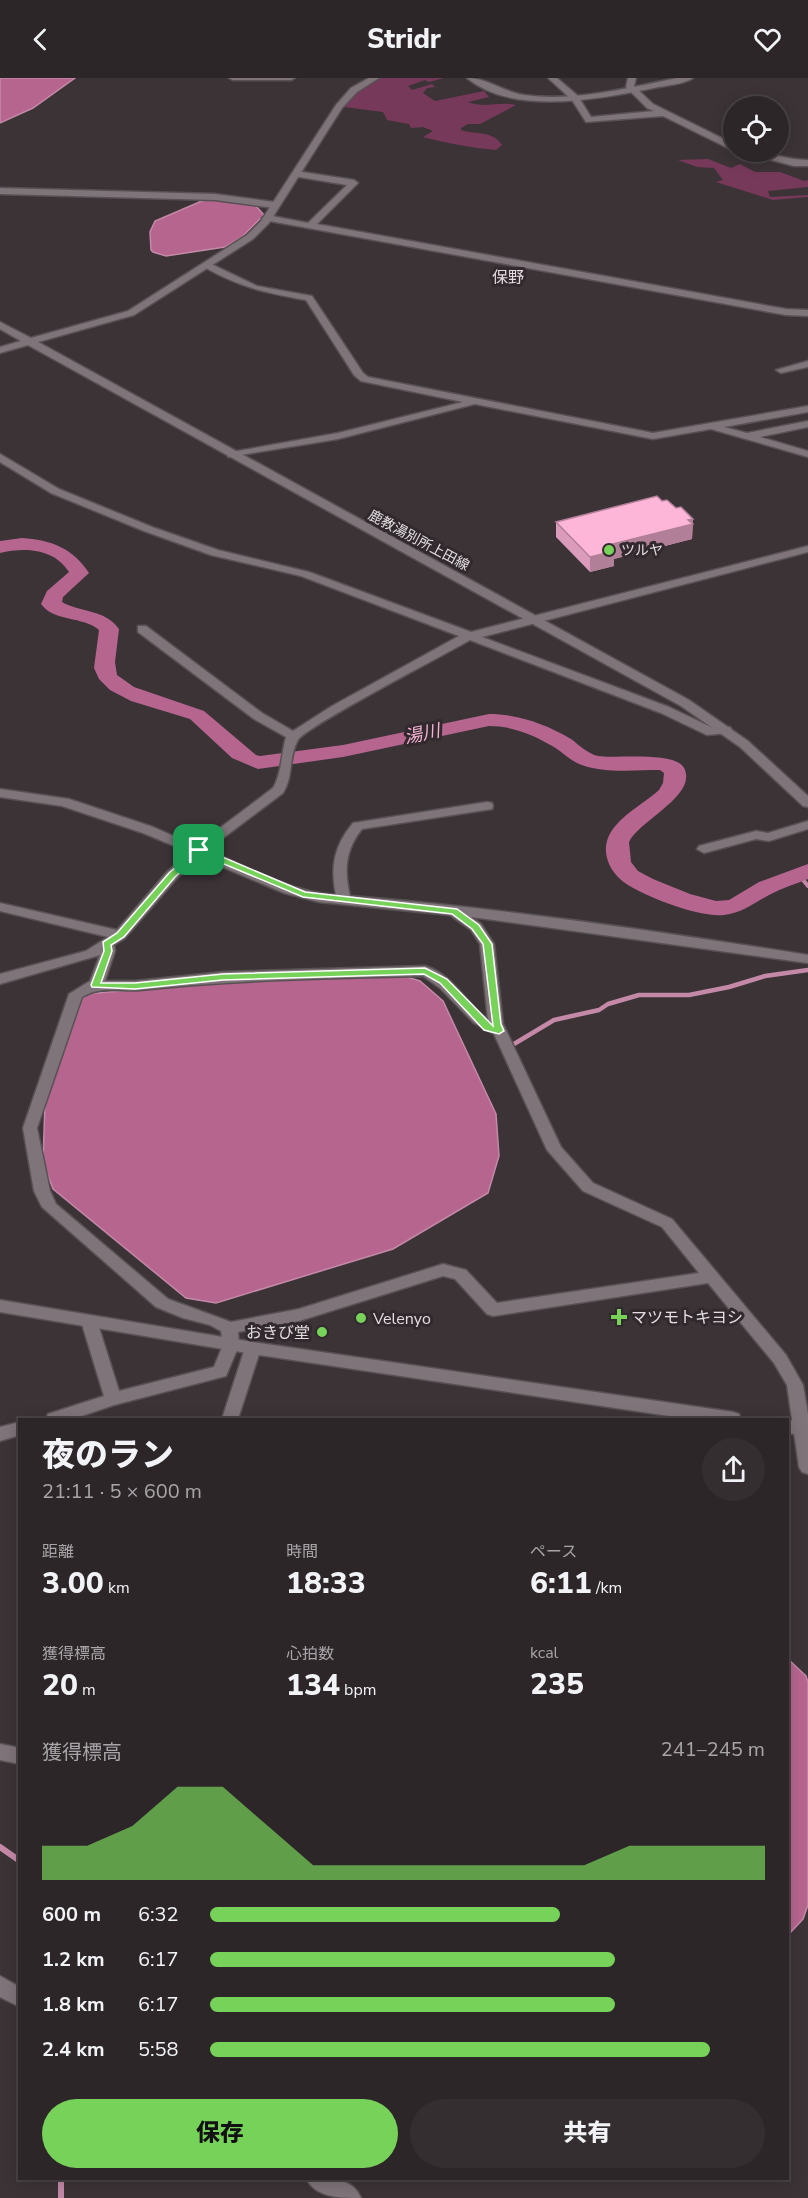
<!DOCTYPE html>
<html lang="ja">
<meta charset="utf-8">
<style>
:root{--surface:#2d2629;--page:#352e31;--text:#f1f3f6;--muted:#a7a5a8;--line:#484346;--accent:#77d259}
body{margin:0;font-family:"Nunito Sans","Noto Sans JP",sans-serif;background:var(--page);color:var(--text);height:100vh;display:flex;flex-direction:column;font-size:22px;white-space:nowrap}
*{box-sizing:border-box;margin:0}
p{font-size:20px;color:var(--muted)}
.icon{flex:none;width:33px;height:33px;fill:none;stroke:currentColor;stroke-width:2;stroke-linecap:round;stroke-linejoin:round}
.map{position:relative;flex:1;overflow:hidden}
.details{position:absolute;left:18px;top:1340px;width:771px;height:762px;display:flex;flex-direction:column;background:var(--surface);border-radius:0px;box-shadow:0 3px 15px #0003,0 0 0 2px var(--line)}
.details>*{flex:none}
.tools{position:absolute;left:723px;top:18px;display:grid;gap:12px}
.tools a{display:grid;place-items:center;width:66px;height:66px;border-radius:50%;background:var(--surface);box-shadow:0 3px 15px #0003,0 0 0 2px var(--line);font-size:30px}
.pin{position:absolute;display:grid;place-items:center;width:51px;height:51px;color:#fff;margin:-26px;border-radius:12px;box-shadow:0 3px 9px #0006}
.round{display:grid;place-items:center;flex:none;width:63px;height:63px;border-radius:32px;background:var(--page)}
.summary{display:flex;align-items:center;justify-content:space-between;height:102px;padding:0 24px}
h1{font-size:33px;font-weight:800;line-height:45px}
.metrics{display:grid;grid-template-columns:repeat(3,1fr);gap:9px;height:102px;padding:6px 24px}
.metrics div{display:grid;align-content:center}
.metrics b{font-size:30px;font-weight:800}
.metrics small{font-size:16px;font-weight:400}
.metrics p{font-size:16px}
.chart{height:168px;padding:12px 24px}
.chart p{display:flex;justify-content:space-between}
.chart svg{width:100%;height:108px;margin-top:6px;fill:var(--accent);opacity:.7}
.action{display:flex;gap:12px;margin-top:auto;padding:12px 24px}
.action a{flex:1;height:69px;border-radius:36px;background:var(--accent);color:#111;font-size:24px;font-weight:800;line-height:69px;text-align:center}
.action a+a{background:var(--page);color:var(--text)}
ul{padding:0 24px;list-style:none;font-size:20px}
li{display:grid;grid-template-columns:96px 72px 1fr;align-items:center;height:45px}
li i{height:15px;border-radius:8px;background:var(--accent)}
header{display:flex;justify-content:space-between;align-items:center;height:78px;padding:0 24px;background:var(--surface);font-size:27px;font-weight:800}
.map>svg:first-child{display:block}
.green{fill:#77395a}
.water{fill:#b6658f;stroke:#c489a7;stroke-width:1.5}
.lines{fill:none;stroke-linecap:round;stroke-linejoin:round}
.stream-far2{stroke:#c489a7;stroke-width:4}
.stream-far1{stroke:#c489a7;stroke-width:4.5}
.stream{stroke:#c489a7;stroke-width:6}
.river{fill:#b6658f;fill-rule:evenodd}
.street-casing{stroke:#585154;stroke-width:3}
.secondary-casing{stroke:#585154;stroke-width:3}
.street{fill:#7f7479;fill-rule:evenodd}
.secondary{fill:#7f7479;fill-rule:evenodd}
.wall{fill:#da9cba}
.shaded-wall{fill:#b17f97}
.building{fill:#fdb5d8;stroke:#b17f97;stroke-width:1.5}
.route{fill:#77d259;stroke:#fff;stroke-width:1.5;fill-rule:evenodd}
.poi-dot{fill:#77d259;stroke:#31292d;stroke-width:2}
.labels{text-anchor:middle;stroke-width:6;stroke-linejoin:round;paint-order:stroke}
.far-street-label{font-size:14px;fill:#e3dde0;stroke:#31292d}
.far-poi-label{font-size:14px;fill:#e3dde0;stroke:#31292d;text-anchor:start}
.far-quarter-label{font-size:16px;fill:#e6dae0;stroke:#31292d}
.poi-label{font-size:16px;fill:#e3dde0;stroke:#31292d;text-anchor:start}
.water-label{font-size:18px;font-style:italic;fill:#f5b2d3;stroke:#31292d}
</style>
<header><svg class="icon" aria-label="back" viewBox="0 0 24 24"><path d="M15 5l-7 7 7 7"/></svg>Stridr<svg class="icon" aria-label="heart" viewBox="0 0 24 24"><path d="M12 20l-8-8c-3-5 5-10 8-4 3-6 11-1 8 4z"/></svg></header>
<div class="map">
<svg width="808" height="2120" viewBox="0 0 808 2120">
<rect width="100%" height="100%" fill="#3c3337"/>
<path class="green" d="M381,0H444L429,4L425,2L408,8L412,12L432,6L435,9L427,10L423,15L435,23L484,13L489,19L468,24C486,31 498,23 516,27L480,46H468L461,50V52C475,57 493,52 502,67L496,72C472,70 446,65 423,59L433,53L423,49L411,50L409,46L387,42L383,34L344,29L357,12Z
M708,81L731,90L740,86L755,94H780L804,103L808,102V109L768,113L770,119L808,117V119L773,122L716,104L723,102L714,90L697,89L678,82Z"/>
<path class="water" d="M0,0H75L33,30L0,45Z
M210,121L256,128L264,137L242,159L225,169L166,178L153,174L151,172L150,154L155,143L204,122Z
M315,898L407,899L420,903L443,923L496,1036L499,1078L488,1115L393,1171L216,1225L186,1220L53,1111L43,1084L45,1025L84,916Z
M788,1581L806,1598L808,1604V1827L803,1841L788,1857Z"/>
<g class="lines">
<path class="stream-far2" d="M799,797L808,808"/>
<path class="stream-far1" d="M514,966L554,942L599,932L608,926L639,917H689L729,909L765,898L808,892"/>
<path class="stream" d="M0,1769L20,1783
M61,2100V2120"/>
<path class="river" d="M22,460C51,462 73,470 89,495L63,519L62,524C81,535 105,531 119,551L115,584L117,597L134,609L204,633L256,677L260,678L343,667L489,636C518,636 546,646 571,661C579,667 588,676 598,678C615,681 679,672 685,692C695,719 640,742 629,764L631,784L638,793L653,801L690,816L716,823L729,822L759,804L808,786V801C795,806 782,810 769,817C754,825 742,835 724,837C700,840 638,817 620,801C610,792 603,777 607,763C614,740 643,727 659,712L663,705L664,695L660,692C634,692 601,696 577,685C569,681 562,674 554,669C534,657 513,648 489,648L343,679L258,691L232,680L190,641L131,623L110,612L99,601L94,590L99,552C83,538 54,544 41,526L47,513L69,494C54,470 24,469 0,475V463Z"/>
<defs>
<path id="street" d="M229,0H295L291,2H233Z
M548,0H557L578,18L591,39L654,33L647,30L626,9L628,0H636L634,8L653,26L734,66V73L663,38L586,44L572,22Z
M741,74C763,72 785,82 808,82V88H794Z
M296,93L354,102L358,105L317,146L786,231L808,232V238L786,237L264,142L262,140L267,137L308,145L347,107L293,98V94Z
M0,110L215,116L274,124L279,127L274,130L215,122L0,116Z
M207,184L257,208L312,218L363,295L368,299L653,355L808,328V334L724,349L747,355L808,343V349L760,359L808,373V379L711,351L653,361L475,326L338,361L228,379V375L232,374L338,355L463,324L361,303L354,297L306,222C263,214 242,210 204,189L202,187Z
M808,283V289L781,295L776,292Z
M0,376L59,411L152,449L218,472L309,494L471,554L808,468V474L482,559L669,629L713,650L730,649L732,652L730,655L707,657L661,635L470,562C446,576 305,649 298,662C288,680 294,697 283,715L207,772C249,790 291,814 336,817C330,789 334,768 353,745L487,724L492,725L493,728L492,731L362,751C345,772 344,793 350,818C503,830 656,853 808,877V885L471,839L481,846L494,866L503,946L561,1069L593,1105L672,1141L786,1277L803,1307L808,1336V1396L802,1394L799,1389L787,1307L774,1285L708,1205L493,1238L487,1236L455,1201L443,1198L299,1243L238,1254L239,1267L226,1298L114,1327L73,1341H46L48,1336L104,1318L81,1243L83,1239H95L97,1243L119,1313L214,1289L223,1267L221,1253L210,1247L183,1240L156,1229L42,1129L34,1113L23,1050L69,916L90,903L100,877L0,906V896L86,873L108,859L0,833V825L117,852L167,794L189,774L143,755L62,728L0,719V711L69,721L153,749L196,768L273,710C282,695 281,676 286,659L254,641L138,554V548H146L262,635L293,653L332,628L459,558L301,498L211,477L144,453L51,415L0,384ZM199,779L284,815L319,824L450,837L471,852L480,866L488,942C466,926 453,896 425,888L223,894L135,903H105L115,873L114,867L125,860L177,800ZM423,898L440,910L474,945L494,956L547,1072L583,1113L662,1149L699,1195L497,1225L466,1192L443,1186L299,1231L231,1244L168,1221L56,1126L50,1113L37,1050L82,919C103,907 118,914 140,912C234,902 328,900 423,898Z
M808,743V751L769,763L756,761L704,775L697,771L699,768L756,753L768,755Z
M253,1264L259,1266L261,1270L238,1341H222L245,1270L247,1266Z
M20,1344V1357L0,1363V1349Z
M0,1666L20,1670V1686L0,1682Z
M0,1898L20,1909V1929L0,1919Z
M306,2100C326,2100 352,2098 361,2120C341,2120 315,2120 306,2100Z"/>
<path id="secondary" d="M369,0H379L357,14L342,30L269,145L253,161L134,237L38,264L689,622L748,663L808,718V729L803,728L740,669L681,628L28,267L0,275V269L21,263L0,251V244L31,260L128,233L247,157L261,143L336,27L351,10Z
M467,0C487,0 504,14 524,17C575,24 627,10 677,0H693C683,7 666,7 654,10C600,21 513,38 467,0Z
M0,1222L253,1264L733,1334L739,1336L741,1341H689L253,1276L0,1234Z
M788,1342L808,1345V1359L788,1355Z"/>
</defs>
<use href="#street" class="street-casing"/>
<use href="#secondary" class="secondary-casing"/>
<use href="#street" class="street"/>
<use href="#secondary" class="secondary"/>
</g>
<path class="wall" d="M662,423L693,441L692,461L614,481V488L590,494L556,459V444Z"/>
<path class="shaded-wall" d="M693,441L692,461L614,481V488L590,494V479L609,467Z"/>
<path class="building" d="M657,418L662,423L667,422L676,430L681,429L693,441L688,442L693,446L609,467L615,473L590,479L556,444Z"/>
<path class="route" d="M199,769L305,814L457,831L479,847L492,866L501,946L504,953L499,956L484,952L440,905L424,896L223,902L135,911L92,909L91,907L104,873L103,864L117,855L169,795ZM200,776L303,819L452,836L472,851L483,866L493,948L447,901L425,890L223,896L135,905H101L112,873L111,867L124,859L175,799Z"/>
<g class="poi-dot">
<circle cx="609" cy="472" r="6"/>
<path d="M616 1230h6v6h6v6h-6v6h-6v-6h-6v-6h6z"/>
<circle cx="361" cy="1240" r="6"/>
<circle cx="322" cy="1254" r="6"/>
</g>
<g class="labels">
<g class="far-street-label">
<text transform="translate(419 462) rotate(28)" y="5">鹿教湯別所上田線</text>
</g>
<g class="far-poi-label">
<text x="621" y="477">ツルヤ</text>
</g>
<g class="far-quarter-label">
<text x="508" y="205">保野</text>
</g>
<g class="poi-label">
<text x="631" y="1245">マツモトキヨシ</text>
<text x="373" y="1246">Velenyo</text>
<text x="310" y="1260" text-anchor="end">おきび堂</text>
</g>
<g class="water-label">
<text transform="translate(422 656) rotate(-12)" y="6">湯川</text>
</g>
</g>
</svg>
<div class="tools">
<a><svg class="icon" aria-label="locate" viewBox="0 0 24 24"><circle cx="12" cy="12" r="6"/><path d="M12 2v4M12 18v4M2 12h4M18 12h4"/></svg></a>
</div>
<div class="pin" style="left:199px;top:772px;background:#1e9e55"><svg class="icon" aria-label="arrive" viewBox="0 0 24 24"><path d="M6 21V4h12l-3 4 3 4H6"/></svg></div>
<section class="details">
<div class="summary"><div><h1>夜のラン</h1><p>21:11 · 5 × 600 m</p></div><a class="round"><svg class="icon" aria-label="share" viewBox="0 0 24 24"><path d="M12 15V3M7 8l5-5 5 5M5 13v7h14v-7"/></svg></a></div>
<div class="metrics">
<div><p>距離</p><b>3.00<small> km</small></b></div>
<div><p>時間</p><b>18:33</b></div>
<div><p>ペース</p><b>6:11<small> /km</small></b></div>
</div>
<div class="metrics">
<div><p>獲得標高</p><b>20<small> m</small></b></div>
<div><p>心拍数</p><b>134<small> bpm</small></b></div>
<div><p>kcal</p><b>235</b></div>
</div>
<div class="chart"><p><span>獲得標高</span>241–245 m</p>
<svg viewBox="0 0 160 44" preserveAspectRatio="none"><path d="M0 44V30L10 30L20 22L30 6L40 6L50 22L60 38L70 38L80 38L90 38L100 38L110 38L120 38L130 30L140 30L150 30L160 30V44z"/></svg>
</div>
<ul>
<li><b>600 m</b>6:32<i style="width:63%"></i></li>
<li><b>1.2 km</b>6:17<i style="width:73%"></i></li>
<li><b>1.8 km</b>6:17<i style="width:73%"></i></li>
<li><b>2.4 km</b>5:58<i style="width:90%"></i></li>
</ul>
<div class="action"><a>保存</a><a>共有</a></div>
</section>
</div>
